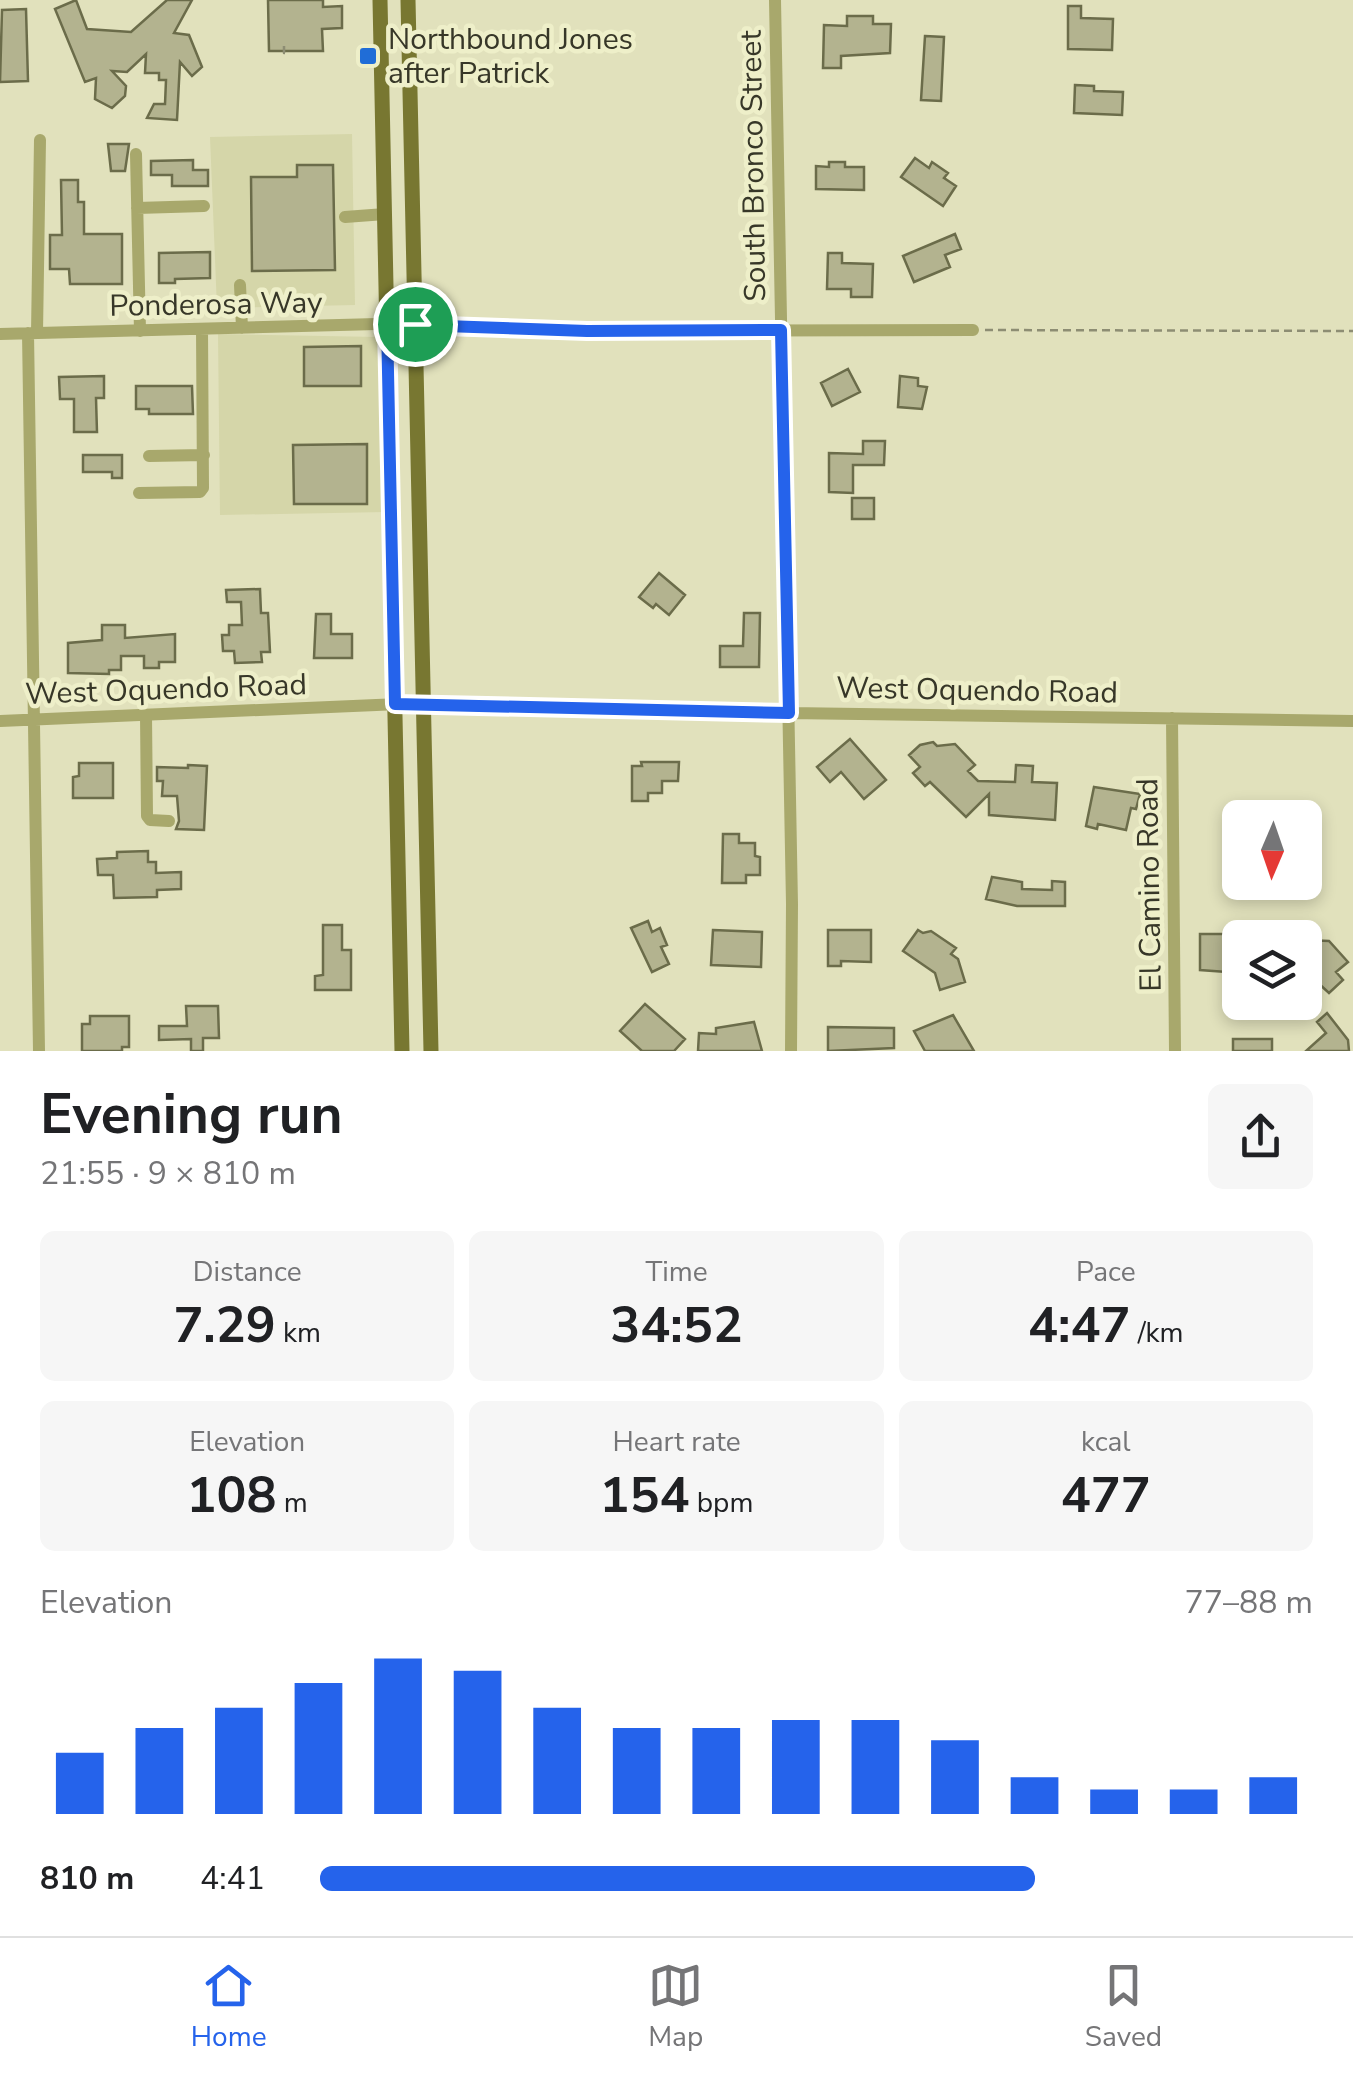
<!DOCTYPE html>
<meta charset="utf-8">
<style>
:root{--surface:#fff;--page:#f6f6f6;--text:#202124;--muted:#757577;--line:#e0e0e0;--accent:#2563eb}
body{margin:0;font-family:"Nunito Sans",sans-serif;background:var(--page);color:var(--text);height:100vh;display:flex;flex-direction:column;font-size:38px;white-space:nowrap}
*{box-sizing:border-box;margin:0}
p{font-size:32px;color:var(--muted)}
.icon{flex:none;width:55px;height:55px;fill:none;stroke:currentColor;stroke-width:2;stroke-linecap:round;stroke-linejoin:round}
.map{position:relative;height:1051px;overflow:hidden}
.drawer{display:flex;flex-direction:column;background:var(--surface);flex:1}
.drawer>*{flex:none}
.needle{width:65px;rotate:182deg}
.controls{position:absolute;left:1222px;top:800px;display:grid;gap:20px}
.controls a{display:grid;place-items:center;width:100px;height:100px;border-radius:15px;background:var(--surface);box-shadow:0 5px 15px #0003;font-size:50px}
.pin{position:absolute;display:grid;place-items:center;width:85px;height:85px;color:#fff;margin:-42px;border:5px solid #fff;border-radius:50%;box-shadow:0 2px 10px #0007}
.round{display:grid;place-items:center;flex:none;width:105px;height:105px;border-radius:15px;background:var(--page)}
.head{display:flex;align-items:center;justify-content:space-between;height:170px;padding:0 40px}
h1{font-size:55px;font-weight:700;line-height:75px}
.metrics{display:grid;grid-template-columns:repeat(3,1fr);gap:15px;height:170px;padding:10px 40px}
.metrics div{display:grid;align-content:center;border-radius:15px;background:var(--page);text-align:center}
.metrics b{font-size:50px;font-weight:700}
.metrics small{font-size:28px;font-weight:400}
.metrics p{font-size:28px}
.chart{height:280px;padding:20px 40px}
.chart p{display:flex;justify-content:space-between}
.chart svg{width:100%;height:180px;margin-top:10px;stroke:var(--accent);stroke-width:6}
ul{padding:0 40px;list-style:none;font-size:32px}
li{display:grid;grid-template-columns:160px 120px 1fr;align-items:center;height:75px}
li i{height:25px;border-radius:12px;background:var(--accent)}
.dock{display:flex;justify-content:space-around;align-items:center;height:140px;border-top:2px solid var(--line);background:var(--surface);font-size:28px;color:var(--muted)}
.dock a{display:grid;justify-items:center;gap:5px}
.dock .on{color:var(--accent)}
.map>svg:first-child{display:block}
.built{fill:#d5d6a9}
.building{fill:#b3b38f;stroke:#6b6c4a;stroke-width:2.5}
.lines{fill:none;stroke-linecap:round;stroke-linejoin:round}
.path{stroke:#8d8d73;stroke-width:2.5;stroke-dasharray:8 5;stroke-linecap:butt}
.minor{stroke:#a8a86c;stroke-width:12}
.major{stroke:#787731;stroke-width:15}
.route-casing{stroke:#fff;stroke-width:20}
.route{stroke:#2563eb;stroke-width:12}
.poi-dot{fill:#206dd7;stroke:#eeefc9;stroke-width:4}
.labels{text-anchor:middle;stroke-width:9;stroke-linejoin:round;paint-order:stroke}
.poi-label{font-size:30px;fill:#373728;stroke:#eeefc9;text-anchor:start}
.street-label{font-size:30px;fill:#373728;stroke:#eeefc9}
</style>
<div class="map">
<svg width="1353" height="1051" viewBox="0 0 1353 1051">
<rect width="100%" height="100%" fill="#e1e1bc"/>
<path class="built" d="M352,134L355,305L217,308L210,137Z
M218,334L379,337L386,512L220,515Z"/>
<path class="building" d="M76,0L87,29L131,32L167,0H192L174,33L189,35L202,67L192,76L180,62L177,120L147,118L154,104H165L166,80H159V73H145L146,54L127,72L112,71L126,86L125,96L112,108L95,99L96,78L85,82L55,9Z
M268,0H323V7L342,6V28L322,29L323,51H269Z
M1068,6H1081V18L1113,19L1112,50L1068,49Z
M26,9L28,81L0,82L2,10Z
M847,16H873V24H891L890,53L841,56V68H823L824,25L847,26Z
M925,36L944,37L941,101L921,100Z
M1075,85L1094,86V91L1123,92L1122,115L1074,113Z
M108,144H129L125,171H111Z
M915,158L929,168L932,162L948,173L944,178L956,186L943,206L901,177Z
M193,160V170H208V186H172V175H151V161Z
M829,162H845V167H864V190L816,189V166L829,167Z
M297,165H333L335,270L252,271L251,177H297Z
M61,180H78V202H84V234H122V284H70L69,269H50V235H62Z
M955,234L961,249L945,255L950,267L914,282L903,256Z
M210,252V278L175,279V283H159V253Z
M828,253H842V263L873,264L872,297H851V289H827Z
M361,346V386H304V347Z
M848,369L860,392L832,406L821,383Z
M104,376V398H96L97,432H74V399H60L59,377Z
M900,376L918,378V386L927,387L922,409L898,407Z
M136,386H192L193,414H149V409H136Z
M863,441H885L884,465H853V493L829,492V453L863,454Z
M367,444V504H294L293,445Z
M83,455H122V478H112V472H83Z
M852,498H874V519H852Z
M659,573L685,595L669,615L656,604L653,608L639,597Z
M260,589L261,613H268L270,652H261L262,662L235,663L234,651H223L222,635H229V625H242L241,602H227L226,590Z
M744,613H760L759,667H720V646H743Z
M316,614H331V634H352V658H314Z
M102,625H125V638L175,634V662H159V668H144V656H121V670H109V674L68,673V643L102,640Z
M850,739L886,780L864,799L841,772L830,782L817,767Z
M933,742L937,746L955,744L975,765L968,771L978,781L1015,782L1016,765L1033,766L1032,782L1057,783L1055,820L989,815V794L966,817L930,782L925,786L913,773L920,767L909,755L920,745Z
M641,762H679L678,781H662V793H648V801H632V766H642Z
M79,763H113V798H73V777L79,776Z
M188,765L207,766L204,830L176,829L179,821L177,796H162L163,781H157V767L188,768Z
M1094,787L1140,794L1136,809L1131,808L1126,830L1098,824L1097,829L1086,826Z
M723,834H739V843H755V856L760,857V875H746V883H722Z
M148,851V862H156V873L181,872V889L157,890V897L114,898L113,875H98L97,859L117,858V852Z
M992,877L1022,882V889L1052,890V881L1065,882V906H1017L986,899Z
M648,921L652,932L660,928L667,945L661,947L669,964L652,972L631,928Z
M323,925H342V950H351V990H315V976L323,975Z
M713,930L762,932L761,967L711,965Z
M828,930H871V962L841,961V966H828Z
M918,930L923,933L931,931L956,948L951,954L958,959L965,982L940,990L935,973L903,951Z
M1200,934H1240V973L1200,970Z
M1305,940L1329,941L1348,962L1336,972L1343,980L1329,993L1305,971Z
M645,1004L685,1039L674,1051H642L620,1031Z
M186,1006H218L219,1038H203V1051H191V1039L159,1040V1026H187Z
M1327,1013L1348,1040L1349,1051H1306L1326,1033L1317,1022Z
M953,1015L974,1051H925L914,1031Z
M90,1016H129V1047H122V1051H82V1024H90Z
M754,1022L762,1051H698L699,1033L716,1034V1028Z
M828,1027L894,1028V1048L828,1051Z
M1233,1039H1272V1051H1233Z"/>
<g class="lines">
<path class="path" d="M284,46V53H290
M985,330L1353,331"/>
<path class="minor" d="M775,0L792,904L791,1051
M136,154L140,331
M137,208L204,206
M345,217L385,214
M240,285L242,328
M28,333L39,1051
M37,333L40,140
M0,334L415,323L587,331L973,330
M149,456L204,455
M139,493L200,492L203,488L202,329
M146,715L147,816L150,820L169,821
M1172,718L1175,1051
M0,721L423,703L789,713L1353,721"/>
<path class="major" d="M380,0L402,1051
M408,0L431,1051"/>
</g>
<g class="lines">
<defs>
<path id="route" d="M387,324L587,331L781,330L789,713L395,704Z"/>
</defs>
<use href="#route" class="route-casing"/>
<use href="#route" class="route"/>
</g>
<rect class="poi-dot" x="358" y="46" width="20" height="20" rx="5"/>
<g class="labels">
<g class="poi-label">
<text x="388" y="49">Northbound Jones<tspan x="388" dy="34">after Patrick</tspan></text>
</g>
<g class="street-label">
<text transform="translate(753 166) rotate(-91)" y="10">South Bronco Street</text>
<text transform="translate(216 304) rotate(-1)" y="10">Ponderosa Way</text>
<text transform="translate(166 689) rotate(-2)" y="10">West Oquendo Road</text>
<text transform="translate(977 690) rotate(1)" y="10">West Oquendo Road</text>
<text transform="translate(1149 885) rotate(-91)" y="10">El Camino Road</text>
</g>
</g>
</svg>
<div class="controls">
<a><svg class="needle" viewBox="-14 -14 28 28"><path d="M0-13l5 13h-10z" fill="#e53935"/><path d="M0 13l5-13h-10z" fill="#757577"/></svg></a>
<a><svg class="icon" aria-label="layers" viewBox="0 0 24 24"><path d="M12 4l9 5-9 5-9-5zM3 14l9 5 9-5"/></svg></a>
</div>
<div class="pin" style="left:415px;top:324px;background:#1e9e55"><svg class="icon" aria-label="arrive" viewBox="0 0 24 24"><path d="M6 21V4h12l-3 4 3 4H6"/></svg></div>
</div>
<section class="drawer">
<div class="head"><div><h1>Evening run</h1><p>21:55 · 9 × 810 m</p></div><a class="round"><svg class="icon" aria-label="share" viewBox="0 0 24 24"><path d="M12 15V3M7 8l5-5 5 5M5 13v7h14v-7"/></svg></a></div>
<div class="metrics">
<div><p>Distance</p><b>7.29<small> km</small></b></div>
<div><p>Time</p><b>34:52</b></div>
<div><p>Pace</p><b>4:47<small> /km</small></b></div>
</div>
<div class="metrics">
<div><p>Elevation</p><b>108<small> m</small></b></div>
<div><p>Heart rate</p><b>154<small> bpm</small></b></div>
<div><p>kcal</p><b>477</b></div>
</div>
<div class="chart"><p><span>Elevation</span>77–88 m</p>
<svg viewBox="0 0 160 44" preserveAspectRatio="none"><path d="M5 44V29M15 44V23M25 44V18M35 44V12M45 44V6M55 44V9M65 44V18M75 44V23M85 44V23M95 44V21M105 44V21M115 44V26M125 44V35M135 44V38M145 44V38M155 44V35"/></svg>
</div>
<ul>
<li><b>810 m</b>4:41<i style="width:72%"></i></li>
</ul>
</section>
<nav class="dock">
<a class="on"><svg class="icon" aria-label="home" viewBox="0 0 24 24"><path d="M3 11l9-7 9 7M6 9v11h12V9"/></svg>Home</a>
<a><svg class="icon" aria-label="map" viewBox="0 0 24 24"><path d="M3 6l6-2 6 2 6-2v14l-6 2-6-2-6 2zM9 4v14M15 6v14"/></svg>Map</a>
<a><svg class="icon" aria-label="saved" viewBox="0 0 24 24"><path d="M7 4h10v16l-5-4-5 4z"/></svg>Saved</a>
</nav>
